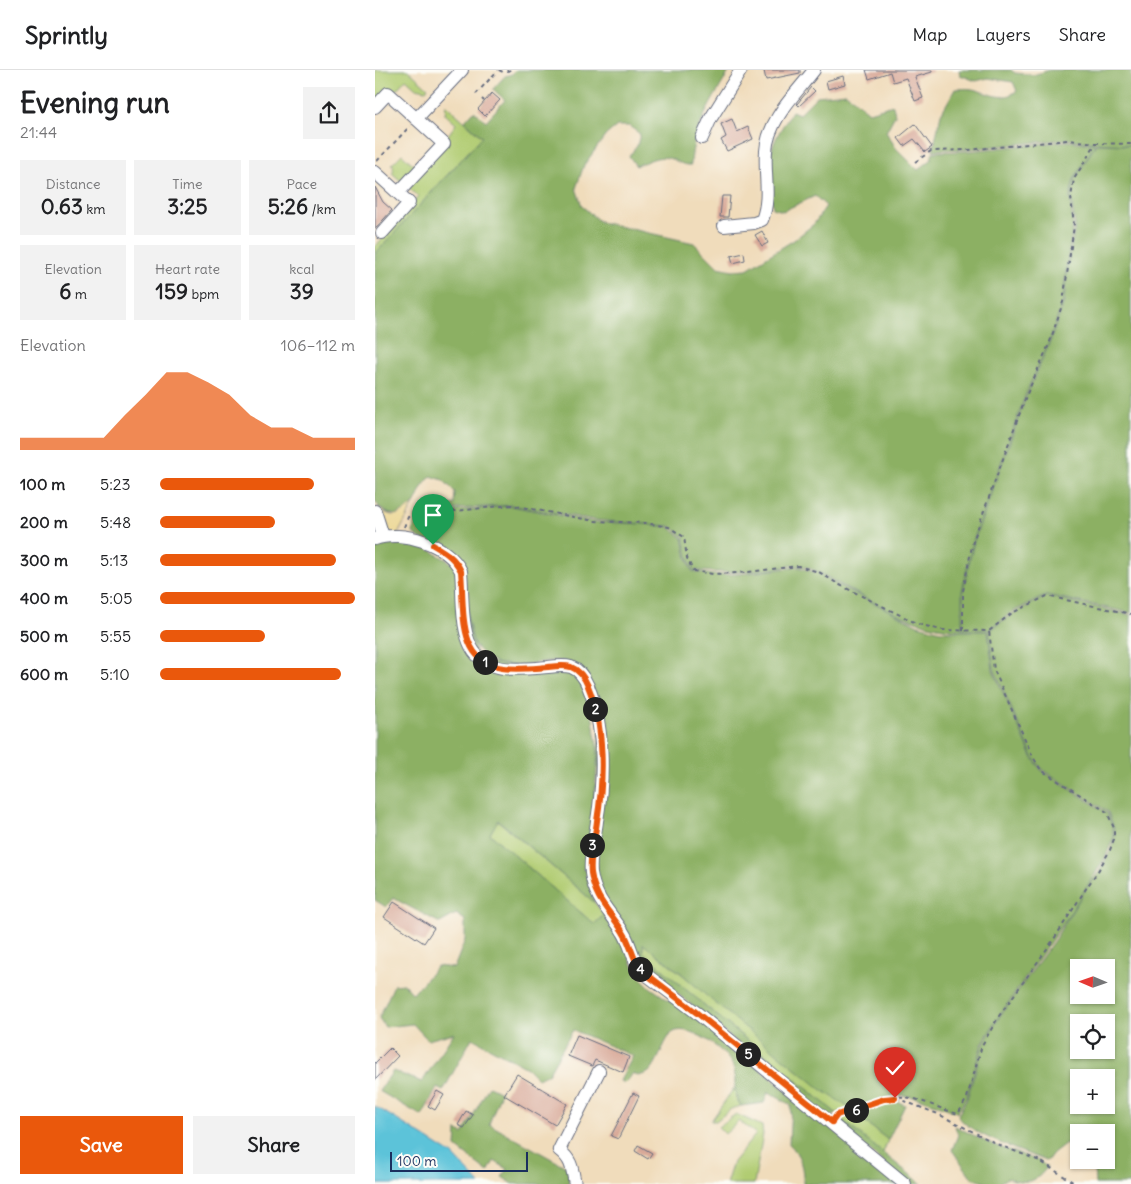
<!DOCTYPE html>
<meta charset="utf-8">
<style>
:root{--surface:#fff;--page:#f2f2f2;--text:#202124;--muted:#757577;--line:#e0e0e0;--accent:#ea580c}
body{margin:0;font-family:Delius,sans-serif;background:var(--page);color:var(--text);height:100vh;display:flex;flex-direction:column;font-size:19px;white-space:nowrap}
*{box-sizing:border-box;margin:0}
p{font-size:16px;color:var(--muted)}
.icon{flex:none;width:28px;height:28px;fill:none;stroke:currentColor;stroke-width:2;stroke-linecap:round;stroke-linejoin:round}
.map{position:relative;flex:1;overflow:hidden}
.drawer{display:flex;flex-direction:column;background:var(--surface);width:375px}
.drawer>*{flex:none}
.needle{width:32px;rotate:272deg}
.controls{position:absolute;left:695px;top:889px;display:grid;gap:10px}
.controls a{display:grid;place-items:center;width:45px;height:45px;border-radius:0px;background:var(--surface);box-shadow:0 1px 4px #0004;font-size:25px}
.scale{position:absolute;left:15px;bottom:12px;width:138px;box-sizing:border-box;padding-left:5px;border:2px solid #1b2f5e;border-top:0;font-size:14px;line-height:18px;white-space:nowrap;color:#1b2f5e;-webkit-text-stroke:4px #fdfcf7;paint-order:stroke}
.pin{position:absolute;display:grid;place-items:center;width:42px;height:42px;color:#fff;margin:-51px -21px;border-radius:50% 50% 50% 0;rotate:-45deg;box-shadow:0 0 5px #0007}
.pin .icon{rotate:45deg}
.km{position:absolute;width:25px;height:25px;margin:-12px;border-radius:50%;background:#222;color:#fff;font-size:14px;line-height:25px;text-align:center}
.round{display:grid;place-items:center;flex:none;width:52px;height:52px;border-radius:0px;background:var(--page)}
.summary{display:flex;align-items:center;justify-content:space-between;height:85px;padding:0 20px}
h1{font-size:28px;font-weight:700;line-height:38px}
.stats{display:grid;grid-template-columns:repeat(3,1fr);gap:8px;height:85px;padding:5px 20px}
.stats div{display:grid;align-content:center;border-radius:0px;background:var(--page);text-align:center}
.stats b{font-size:21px;font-weight:700}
.stats small{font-size:14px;font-weight:400}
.stats p{font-size:14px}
.chart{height:140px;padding:10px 20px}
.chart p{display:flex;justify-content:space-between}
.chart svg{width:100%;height:90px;margin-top:5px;fill:var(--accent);opacity:.7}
.cta{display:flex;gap:10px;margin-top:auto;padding:10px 20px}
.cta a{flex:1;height:58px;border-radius:0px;background:var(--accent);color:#fff;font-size:20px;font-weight:700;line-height:58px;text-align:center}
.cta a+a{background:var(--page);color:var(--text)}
ul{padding:0 20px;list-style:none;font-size:16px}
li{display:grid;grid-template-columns:80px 60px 1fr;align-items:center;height:38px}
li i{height:12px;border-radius:6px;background:var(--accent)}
header{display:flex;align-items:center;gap:30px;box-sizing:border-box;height:70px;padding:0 25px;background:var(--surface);border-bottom:1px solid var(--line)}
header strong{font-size:24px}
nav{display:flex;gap:28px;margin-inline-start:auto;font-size:18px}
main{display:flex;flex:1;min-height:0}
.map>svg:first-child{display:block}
.green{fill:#b1cc72;stroke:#667e68}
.forest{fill:#8cb064;stroke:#547061;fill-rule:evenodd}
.sand{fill:#eeda9e;stroke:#84847e}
.water{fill:#5cc3d9;stroke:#3c799c}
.building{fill:#d8a998}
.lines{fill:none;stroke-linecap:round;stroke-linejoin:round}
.minor-casing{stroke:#666c7f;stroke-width:14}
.path{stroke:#666c7f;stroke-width:2;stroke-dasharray:4 4;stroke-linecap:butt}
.minor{stroke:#fff;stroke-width:12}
.route-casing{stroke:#fff;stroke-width:10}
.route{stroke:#ea580c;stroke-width:6}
</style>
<header>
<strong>Sprintly</strong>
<nav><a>Map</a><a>Layers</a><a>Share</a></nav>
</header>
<main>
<section class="drawer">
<div class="summary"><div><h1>Evening run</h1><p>21:44</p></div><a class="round"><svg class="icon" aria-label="share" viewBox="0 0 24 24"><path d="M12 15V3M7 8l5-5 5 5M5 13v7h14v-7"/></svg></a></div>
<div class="stats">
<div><p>Distance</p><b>0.63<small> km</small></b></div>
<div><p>Time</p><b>3:25</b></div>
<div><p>Pace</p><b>5:26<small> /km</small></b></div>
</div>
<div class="stats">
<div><p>Elevation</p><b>6<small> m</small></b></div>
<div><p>Heart rate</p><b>159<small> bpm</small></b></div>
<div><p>kcal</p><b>39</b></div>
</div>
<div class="chart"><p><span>Elevation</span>106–112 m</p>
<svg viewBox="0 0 160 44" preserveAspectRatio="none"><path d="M0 44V38L10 38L20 38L30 38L40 38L50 27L60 17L70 6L80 6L90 11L100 17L110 27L120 33L130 33L140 38L150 38L160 38V44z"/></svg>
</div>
<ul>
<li><b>100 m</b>5:23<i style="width:79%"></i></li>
<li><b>200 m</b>5:48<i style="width:59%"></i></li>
<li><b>300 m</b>5:13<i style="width:90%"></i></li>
<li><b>400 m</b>5:05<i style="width:100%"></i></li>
<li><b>500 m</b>5:55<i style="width:54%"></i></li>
<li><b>600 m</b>5:10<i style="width:93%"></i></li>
</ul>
<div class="cta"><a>Save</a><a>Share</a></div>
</section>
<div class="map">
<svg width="756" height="1114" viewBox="0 0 756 1114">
<rect width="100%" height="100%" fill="#fdfcf7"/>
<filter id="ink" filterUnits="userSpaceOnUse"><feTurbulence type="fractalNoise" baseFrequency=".02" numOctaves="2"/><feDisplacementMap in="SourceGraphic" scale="10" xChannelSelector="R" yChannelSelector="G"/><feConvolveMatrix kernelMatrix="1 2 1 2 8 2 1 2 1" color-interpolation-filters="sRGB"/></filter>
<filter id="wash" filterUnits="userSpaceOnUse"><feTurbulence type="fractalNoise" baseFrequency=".0096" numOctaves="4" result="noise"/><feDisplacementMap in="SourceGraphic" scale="20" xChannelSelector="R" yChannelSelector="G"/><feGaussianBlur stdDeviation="1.12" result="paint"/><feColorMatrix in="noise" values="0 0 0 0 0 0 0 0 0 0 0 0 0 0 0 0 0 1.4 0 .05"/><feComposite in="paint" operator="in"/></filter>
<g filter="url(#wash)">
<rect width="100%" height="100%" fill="#f0dcbb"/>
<path class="green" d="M0,0H33L53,18L51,20L41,18L31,9L22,19L0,31Z
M71,35L107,67L0,184V177L43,127L34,118L81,54L70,44Z
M27,84L40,96L28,113L17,103L19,100L17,98L19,96L17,94Z
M122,750L220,833L229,845L219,854L115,764Z
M267,873C339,927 403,989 476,1039L461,1043C397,989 330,938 268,882Z
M359,1018L361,1028L366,1036L356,1039L341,1051H336Z
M479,1043L513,1070L508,1083L464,1048Z
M361,1044L387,1056L388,1064L379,1114H351L358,1092L381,1064L364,1051L350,1064L343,1057Z"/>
<path class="forest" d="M141,0H355C338,30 317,59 316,95C307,96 302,90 293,88C283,85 271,92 261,96L254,86L262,76L265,64L254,56H242L231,65L209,95L201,118L207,136L225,152L319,173L343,197L358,200L372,199L419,170L439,154L451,136L440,126L408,141L398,138C395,122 392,95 397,79C401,65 410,53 417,41L424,44L442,26L471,23L494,42L518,35L520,45L511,62L521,78L543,100L556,90L558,82L594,81L693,71L720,74L699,109L695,127L698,156L691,199L688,231L674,272L650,326L598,471L587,521V560C540,558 507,536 466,515C453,508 440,498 425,496C417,494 407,498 398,499C371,502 345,504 318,500L313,487L309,467L295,456L219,450L136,435L55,441L46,443L61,432L79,435L80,422L68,410L56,406C53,410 49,414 46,419C44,423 42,430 39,434C27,450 10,447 0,431V184L107,67L90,51L99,41L111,51L130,30L118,19L130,6L137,4Z
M584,0H636L640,3L658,5L675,0H756V74L751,75L721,73L693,69L594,79L558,80L566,44L580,19C586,19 591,18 597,19C613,22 625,33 642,21L638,12L613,8L601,11L585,5Z
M721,74L756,75V543L672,525L637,542L614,560H588V521L599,471L651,327L675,272L689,232L692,199L700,156L696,127L700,109Z
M136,436L219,452L270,454L294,457L308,468L312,488L317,501L338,505L365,504L423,497L443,503L463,515L543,555L566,561H613L618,600L657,687L666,700L732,743L738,758V769L730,788L696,842L624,946L607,974L591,1028L582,1043L581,1042C562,1035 538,1023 517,1026C503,1029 490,1035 476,1039L447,1020L334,928L306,903L268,874V882C330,938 397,989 461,1043L456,1049L265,893L229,831L221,801L225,639L189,591C170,589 144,598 128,595C117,593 103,582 98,572C91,555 91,519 89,499L38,463L41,446C53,440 67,442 80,441C99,440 117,437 136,436Z
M0,471H40L80,495L103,592L187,599L204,606L216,637L223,682L213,812L220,833L123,750L115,764L219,854L229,845L248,871L261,903L276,918L336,959L525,1114H428C429,1100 425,1083 414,1074L416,1035L393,1022L389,1033L366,1036C356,1020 362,1014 359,999C355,982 309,948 295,965C288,974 282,995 274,1002C272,1004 266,1005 263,1006L258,1003L251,1013L245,1011L258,986L198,960L173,1004L163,1009L152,998L97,968L68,1021L62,1018L47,1046L4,1021L18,1001L47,1012L79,963L53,970L38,954L10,957L4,948L19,915L29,914L38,924L62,896L79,898L90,870V850L81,844L65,853L18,828L11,837L0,830Z
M672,526L756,545V1114H720L719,1096L712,1090H731V1062H704V1083L691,1073L678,1083L672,1091C653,1084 590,1063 583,1045L592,1029L608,975L625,946L680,869L712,817L724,802L736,780L739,769V758L733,742L667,699L658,687L619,599L614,561L637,544ZM704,898H731V925H704ZM704,952H731V980H704ZM704,1008H731V1035H704Z
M114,1016L126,1022L114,1054L193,1098L194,1114H138L127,1107L133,1099L119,1091L113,1102L81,1077L82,1060L88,1064Z
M519,1030L530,1035L513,1070L479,1043L498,1034Z
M464,1048L547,1114H534L460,1052Z
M580,1056L616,1074L664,1091L672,1097C661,1113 652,1114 632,1108L623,1114H615L597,1108L577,1080L583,1065Z"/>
<path class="sand" d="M39,434L23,464L9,463L3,436C16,451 25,445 39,434Z"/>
<path class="water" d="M0,1036L78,1085L105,1114H0Z"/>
<g id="blocks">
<path class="building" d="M394,0H425V3L391,10L389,1Z
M491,0H557V2L540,7L548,28L540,31L531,8L518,12L515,2L494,9Z
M468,6L470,14L453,19L451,11Z
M436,17L440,21L424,36L422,34Z
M117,23L125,30L110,46L103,39Z
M357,49L362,62L373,57L378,69L352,81L346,70L351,67L346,54Z
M540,54L557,77L550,82L539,69L529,76L523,68Z
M0,117L8,132L17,140L0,159Z
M347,126H355L353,147H345Z
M387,161L393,173L387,176L380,165Z
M369,183L370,190L358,193L356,186Z
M19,832L59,858L49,873L9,847Z
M202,965L254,987L248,1002L220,990L217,996L193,986Z
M15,978L23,986L0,1010V993Z
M142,1004L192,1034L180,1055L129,1025Z
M62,1021L69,1025L60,1040L53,1036Z
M258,1023L264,1026L243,1069L236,1066Z
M91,1041L98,1045L89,1058L83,1055Z
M263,1075L277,1083L273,1089L260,1081Z"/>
</g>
</g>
<g filter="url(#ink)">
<use href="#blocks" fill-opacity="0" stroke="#666c7f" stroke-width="1"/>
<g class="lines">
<defs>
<path id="minor" d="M0,37L13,23L69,74L23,123
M41,49L87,0
M327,68L336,48L366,0
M0,102L34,133L7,163
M349,156L379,153L387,150C396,127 389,105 391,81C393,49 421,24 439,0
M0,441L8,466
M0,469C27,459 73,474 86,501C88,522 86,552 94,572C107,606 145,599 173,597C181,596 189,595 196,597C204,600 210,609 213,616C230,656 229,709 222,751C220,769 214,785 216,803C220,830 235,841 248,862C256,874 257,888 265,900L322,943L530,1114
M200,1114C197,1098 197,1090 184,1080L224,1001"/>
</defs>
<use href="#minor" class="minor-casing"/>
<path class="path" d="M124,0L128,2L136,0
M101,24L123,0
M107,29L109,31
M2,91L35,56
M540,92L556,81L593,80L693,70L721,73L756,74
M29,457L33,447L55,441H81L136,435L219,451L270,453L294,457L309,467L312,488L318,501L338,504L364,503L423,496L444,502L463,514L543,554L566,560L614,561L637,543L672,526L756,544
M588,561V521L598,471L651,326L675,272L688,232L699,156L696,127L699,109L721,73
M521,1028L563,1044L624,1075L665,1091L701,1114
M463,1045C485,1039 507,1025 531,1027C548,1030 565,1039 583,1044L592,1028L607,975L624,946L679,869L712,817L723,801L735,780L739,769V758L732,742L666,700L658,687L619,600L614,561"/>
<use href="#minor" class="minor"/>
</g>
</g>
<g class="lines" filter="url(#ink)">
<defs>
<path id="route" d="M58,475C70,482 79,487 86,501C88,522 86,552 94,572C107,606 145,599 173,597C181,596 189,595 196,597C204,600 210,609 213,616C230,656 229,709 222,751C220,769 214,785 216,803C220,830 235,841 248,862C256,874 257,888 266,900L322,943L457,1052L462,1045L509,1029L520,1028"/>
</defs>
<use href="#route" class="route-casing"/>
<use href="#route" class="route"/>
</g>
</svg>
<div class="controls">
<a><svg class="needle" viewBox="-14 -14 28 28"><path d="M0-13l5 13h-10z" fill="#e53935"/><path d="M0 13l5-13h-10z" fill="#757577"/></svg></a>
<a><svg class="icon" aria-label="locate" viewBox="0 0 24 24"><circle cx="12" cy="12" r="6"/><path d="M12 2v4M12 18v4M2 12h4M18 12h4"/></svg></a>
<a>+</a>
<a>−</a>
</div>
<div class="scale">100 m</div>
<div class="pin" style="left:58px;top:475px;background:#1e9e55"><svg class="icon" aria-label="arrive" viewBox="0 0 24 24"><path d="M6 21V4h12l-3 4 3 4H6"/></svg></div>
<div class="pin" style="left:520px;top:1028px;background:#d93025"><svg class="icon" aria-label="check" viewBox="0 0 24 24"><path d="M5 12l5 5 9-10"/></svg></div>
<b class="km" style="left:110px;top:592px">1</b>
<b class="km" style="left:220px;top:639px">2</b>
<b class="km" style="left:217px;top:775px">3</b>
<b class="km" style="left:265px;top:899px">4</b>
<b class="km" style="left:373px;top:984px">5</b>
<b class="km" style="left:481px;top:1040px">6</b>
</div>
</main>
